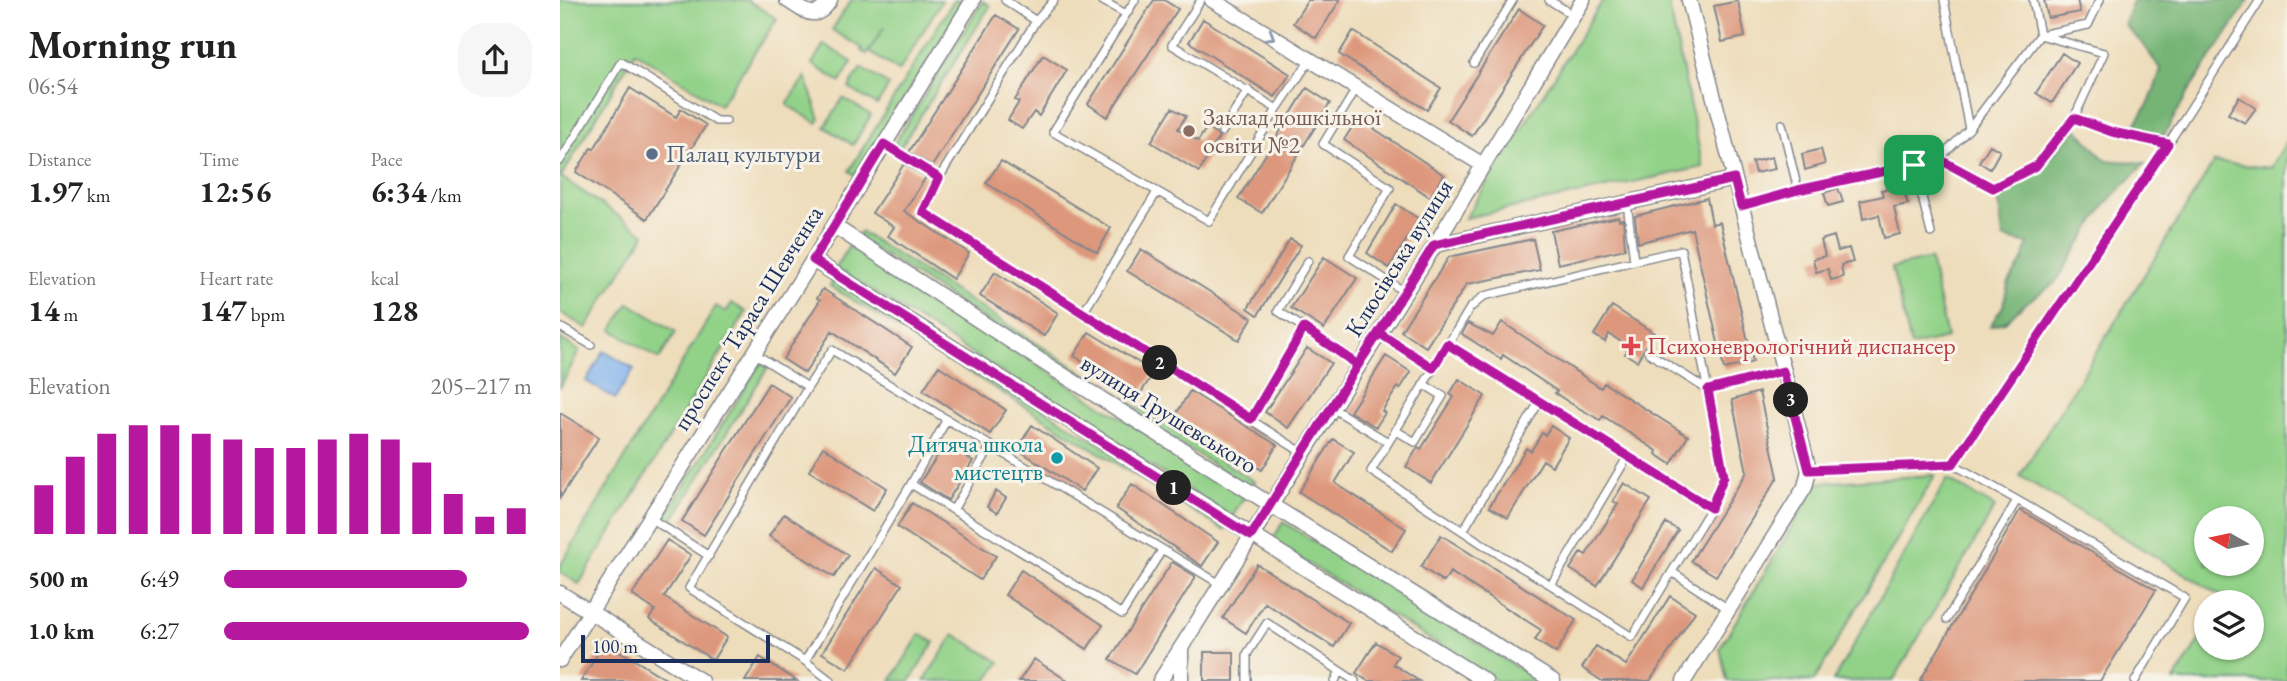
<!DOCTYPE html>
<meta charset="utf-8">
<style>
:root{--surface:#fff;--page:#f6f6f6;--text:#222;--muted:#767676;--accent:#b5179e}
body{margin:0;font-family:"EB Garamond",serif;background:var(--page);color:var(--text);height:100vh;display:flex;flex-direction:column;font-size:26px;white-space:nowrap}
*{box-sizing:border-box;margin:0}
p{font-size:23px;color:var(--muted)}
.icon{flex:none;width:38px;height:38px;fill:none;stroke:currentColor;stroke-width:2;stroke-linecap:round;stroke-linejoin:round}
.map{position:relative;flex:1;overflow:hidden}
.details{display:flex;flex-direction:column;background:var(--surface);width:560px}
.details>*{flex:none}
.needle{width:46px;rotate:279deg}
.tools{position:absolute;left:1634px;top:506px;display:grid;gap:14px}
.tools a{display:grid;place-items:center;width:70px;height:70px;border-radius:50%;background:var(--surface);box-shadow:0 2px 5px #0004;font-size:35px}
.scale{position:absolute;left:21px;bottom:18px;width:189px;box-sizing:border-box;padding-left:7px;border:4px solid #1b2f5e;border-top:0;font-size:19px;line-height:24px;white-space:nowrap;color:#1b2f5e;-webkit-text-stroke:5px #f7f3e8;paint-order:stroke}
.pin{position:absolute;display:grid;place-items:center;width:60px;height:60px;color:#fff;margin:-30px;border-radius:14px;box-shadow:0 4px 10px #0006}
.km{position:absolute;width:35px;height:35px;margin:-18px;border-radius:50%;background:#222;color:#fff;font-size:19px;line-height:35px;text-align:center}
.round{display:grid;place-items:center;flex:none;width:74px;height:74px;border-radius:28px;background:var(--page)}
.summary{display:flex;align-items:center;justify-content:space-between;height:119px;padding:0 28px}
h1{font-size:38px;font-weight:700;line-height:52px}
.stats{display:grid;grid-template-columns:repeat(3,1fr);gap:10px;height:119px;padding:7px 28px}
.stats div{display:grid;align-content:center}
.stats b{font-size:30px;font-weight:700}
.stats small{font-size:19px;font-weight:400}
.stats p{font-size:19px}
.chart{height:196px;padding:14px 28px}
.chart p{display:flex;justify-content:space-between}
.chart svg{width:100%;height:126px;margin-top:7px;stroke:var(--accent);stroke-width:6}
ul{padding:0 28px;list-style:none;font-size:23px}
li{display:grid;grid-template-columns:112px 84px 1fr;align-items:center;height:52px}
li i{height:18px;border-radius:9px;background:var(--accent)}
main{display:flex;flex:1;min-height:0}
.map>svg:first-child{display:block}
.green{fill:#92d288;stroke:#568073;stroke-width:2;fill-rule:evenodd}
.forest{fill:#75b474;stroke:#487269;stroke-width:2}
.water{fill:#80b3ed;stroke:#4e71a6;stroke-width:2}
.building{fill:#dd977b}
.lines{fill:none;stroke-linecap:round;stroke-linejoin:round}
.lane-casing{stroke:#84868c;stroke-width:10}
.street-casing{stroke:#84868c;stroke-width:17}
.lane{stroke:#fff;stroke-width:7}
.street{stroke:#fff;stroke-width:14}
.oneway{stroke:#8d97ae}
.route-casing{stroke:#fff;stroke-width:14}
.route{stroke:#b5179e;stroke-width:9}
.education-dot{fill:#8d6e63;stroke:#f7f3e8;stroke-width:2.5}
.service-dot{fill:#5c6f8a;stroke:#f7f3e8;stroke-width:2.5}
.health-dot{fill:#e0444e;stroke:#f7f3e8;stroke-width:2.5}
.culture-dot{fill:#0f9aa8;stroke:#f7f3e8;stroke-width:2.5}
.labels{text-anchor:middle;stroke-width:6;stroke-linejoin:round;paint-order:stroke}
.education-label{font-size:24px;fill:#785e54;stroke:#f7f3e8;text-anchor:start}
.service-label{font-size:24px;fill:#4e5e75;stroke:#f7f3e8;text-anchor:start}
.street-label{font-size:24px;fill:#1b2f5e;stroke:#f7f3e8}
.health-label{font-size:24px;fill:#be3a42;stroke:#f7f3e8;text-anchor:start}
.culture-label{font-size:24px;fill:#0d838f;stroke:#f7f3e8;text-anchor:end}
</style>
<main>
<section class="details">
<div class="summary"><div><h1>Morning run</h1><p>06:54</p></div><a class="round"><svg class="icon" aria-label="share" viewBox="0 0 24 24"><path d="M12 15V3M7 8l5-5 5 5M5 13v7h14v-7"/></svg></a></div>
<div class="stats">
<div><p>Distance</p><b>1.97<small> km</small></b></div>
<div><p>Time</p><b>12:56</b></div>
<div><p>Pace</p><b>6:34<small> /km</small></b></div>
</div>
<div class="stats">
<div><p>Elevation</p><b>14<small> m</small></b></div>
<div><p>Heart rate</p><b>147<small> bpm</small></b></div>
<div><p>kcal</p><b>128</b></div>
</div>
<div class="chart"><p><span>Elevation</span>205–217 m</p>
<svg viewBox="0 0 160 44" preserveAspectRatio="none"><path d="M5 44V27M15 44V17M25 44V9M35 44V6M45 44V6M55 44V9M65 44V11M75 44V14M85 44V14M95 44V11M105 44V9M115 44V11M125 44V19M135 44V30M145 44V38M155 44V35"/></svg>
</div>
<ul>
<li><b>500 m</b>6:49<i style="width:79%"></i></li>
<li><b>1.0 km</b>6:27<i style="width:99%"></i></li>
</ul>
</section>
<div class="map">
<svg width="1727" height="681" viewBox="0 0 1727 681">
<rect width="100%" height="100%" fill="#f7f3e8"/>
<filter id="ink" filterUnits="userSpaceOnUse"><feTurbulence type="fractalNoise" baseFrequency=".0143" numOctaves="2"/><feDisplacementMap in="SourceGraphic" scale="14" xChannelSelector="R" yChannelSelector="G"/><feConvolveMatrix kernelMatrix="1 2 1 2 8 2 1 2 1" color-interpolation-filters="sRGB"/></filter>
<filter id="wash" filterUnits="userSpaceOnUse"><feTurbulence type="fractalNoise" baseFrequency=".00686" numOctaves="4" result="noise"/><feDisplacementMap in="SourceGraphic" scale="28" xChannelSelector="R" yChannelSelector="G"/><feGaussianBlur stdDeviation="1.57" result="paint"/><feColorMatrix in="noise" values="0 0 0 0 0 0 0 0 0 0 0 0 0 0 0 0 0 1.4 0 .05"/><feComposite in="paint" operator="in"/></filter>
<g filter="url(#wash)">
<rect width="100%" height="100%" fill="#edb"/>
<path class="green" d="M0,0H187L217,19L160,105L75,52L1,177L85,234L26,328L0,312Z
M291,0H382L339,71L309,52L324,27L307,54L301,51L302,48L272,30Z
M394,0H405L297,176L289,171Z
M1043,0H1108L1143,167L905,218Z
M423,1L430,6L340,148L334,144Z
M264,44L292,62L280,82L252,64Z
M301,68L329,85L317,105L289,88Z
M245,76L260,119L257,123L227,105Z
M283,98L311,115L293,145L265,127Z
M1727,140V681H1614L1647,628V648H1692V602H1663L1665,598L1460,476L1654,162L1711,168ZM1647,518H1692V564H1647Z
M301,232L695,482L690,488L296,237Z
M289,246L685,496L672,517L276,268Z
M1370,259L1387,338L1351,346L1332,268Z
M274,278L668,525L664,530L270,286Z
M69,303L116,332L99,359L52,330Z
M172,303L186,312L19,584L0,572V566L156,306L166,312Z
M0,338L19,351L0,388Z
M201,362L208,367L109,525L103,520Z
M1375,475L1254,681H1167L1160,648L1258,483Z
M1387,479L1435,507L1333,681H1273Z
M723,522L979,681H937L712,541Z
M360,634L374,642L350,681H331Z
M394,634L440,662L427,681H364Z"/>
<path class="forest" d="M1573,0H1689L1629,91L1603,137L1571,131L1590,101L1601,70L1582,43L1564,25Z
M1517,129L1545,160L1585,163L1545,205L1495,283L1463,305L1445,322L1430,326L1443,306L1448,284L1463,260L1468,244L1443,238L1438,197L1468,180Z"/>
<path class="water" d="M44,351L74,369L55,399L26,381Z"/>
<g id="blocks">
<path class="building" d="M594,0H604L618,9L547,117L528,104Z
M748,0H780L756,38L733,23Z
M1484,0H1517L1520,12L1488,18Z
M1178,1L1185,37L1162,42L1154,6Z
M959,9L983,25L912,136L888,120Z
M436,15L459,29L372,166L349,152Z
M643,19L730,74L715,97L629,42Z
M793,31L881,88L867,110L779,54Z
M1502,53L1517,63L1492,103L1476,93Z
M483,55L507,70L479,116L474,112L462,129L448,120L459,102L455,100Z
M70,88L116,117L121,109L146,125L87,219L16,172L31,148L34,149Z
M747,88L770,103L702,213L678,199Z
M1679,97L1696,108L1685,123L1668,114Z
M612,108L626,116L618,129L638,141L647,127L659,137L639,172L591,142Z
M798,118L884,175L870,197L784,140Z
M1430,145L1440,151L1430,169L1419,162Z
M1261,149L1265,164L1245,170L1242,154Z
M1212,157L1215,169L1195,173L1192,162Z
M441,161L551,228L537,252L426,183Z
M344,164L366,177L344,211L409,253L393,279L328,236L334,227L312,213Z
M1342,186L1348,204L1334,207L1340,234L1324,238L1319,215L1303,219L1300,201L1323,196L1321,190Z
M1278,188L1283,202L1268,206L1264,193Z
M1147,198L1152,224L1160,222L1193,362L1164,369L1132,229L1078,243L1075,216Z
M836,204L859,219L829,268L807,253Z
M1058,217L1059,220L1063,219L1065,249L998,264L991,231Z
M1274,236L1278,251L1289,248L1293,262L1281,265L1283,277L1271,280L1268,269L1256,272L1253,259L1265,256L1261,240Z
M730,239L741,245L698,315L688,308Z
M973,239L980,270L907,284L866,347L841,331L889,257Z
M581,249L692,318L679,340L567,271Z
M764,257L797,278L764,329L731,308Z
M435,272L498,313L484,336L420,296Z
M263,289L352,347L335,373L272,331L245,373L223,359L260,300L257,298Z
M1052,306L1094,333L1077,361L1065,354L1069,347L1049,334L1045,342L1034,335Z
M942,322L1041,388L1044,383L1128,436L1111,464L1096,454L1097,451L1043,416L1040,420L1010,403L995,393L997,391L943,355L941,359L902,334L908,323L933,336Z
M529,332L594,372L579,396L514,356Z
M747,348L771,363L728,428L705,412Z
M826,356L851,372L840,389L838,387L822,411L825,413L816,427L790,412Z
M379,366L446,410L430,434L363,390Z
M899,379L925,396L871,483L846,467L858,447L861,449L894,397L890,394Z
M209,383L231,397L144,535L122,521Z
M630,391L717,445L702,470L615,416Z
M1199,392L1218,477L1156,576L1131,561L1187,472L1172,400Z
M0,413L39,437L0,498Z
M472,425L537,468L522,491L457,449Z
M991,426L1009,438L992,466L983,460L948,518L929,507L966,448L971,451L982,433L985,435Z
M773,439L794,452L775,483L846,529L832,551L739,492Z
M386,443L413,461L388,500L360,482Z
M263,447L327,488L313,511L249,471Z
M1064,483L1091,500L1037,586L1010,569L1021,552L1026,555L1058,504L1053,501Z
M572,484L658,542L642,566L556,508Z
M436,491L446,498L437,513L427,507Z
M352,503L436,556L420,580L337,527Z
M1460,510L1596,590L1540,681H1360Z
M224,514L288,555L274,577L209,536Z
M1106,523L1118,530L1083,587L1072,580Z
M881,535L1016,620L996,653L975,640L981,630L890,572L884,582L861,567Z
M107,540L131,555L104,597L167,637L153,660L89,619L95,610L72,595Z
M612,562L635,576V578L575,674L550,659Z
M697,564L789,623L774,647L705,603L686,633L663,618Z
M316,568L342,585L288,669L262,653Z
M461,570L543,625L527,649L445,595Z
M1110,596L1135,612L1090,681H1042L1022,668L1036,646L1066,665Z
M45,642L109,681H21Z
M816,642L838,656L833,664L859,681H808L796,673Z
M644,652H674V681H644Z
M200,657L237,681H185Z
M474,659L508,681H459Z"/>
</g>
</g>
<g filter="url(#ink)">
<use href="#blocks" fill-opacity="0" stroke="#84868c" stroke-width="2"/>
<g class="lines">
<defs>
<path id="lane" d="M445,0L476,21
M494,0L476,21L379,178L363,212L743,453
M541,0L566,14
M575,0L493,132L649,221L717,109L750,60
M641,0L612,45L717,109
M989,0L1013,15
M1384,0L1409,129
M1473,0L1480,35L1528,25L1540,0
M914,63L953,0
M796,89L763,144L830,188L789,256L845,292
M1222,124L1238,190
M662,132L688,90
M324,144L379,178
M1379,159L1433,188L1476,166L1514,118L1552,132L1608,144
M0,161L61,62L156,121H166
M1354,165L1371,233
M1067,203L1074,261
M1182,206L1238,190L1379,159L1409,129L1480,35L1544,53L1514,118
M1121,250L1164,476L1151,508L1072,637L991,585L927,547L811,471L910,308L924,296Z
M523,313L597,192
M0,327L31,345
M744,328L718,311L748,261
M820,333L873,368
M887,344L1151,508
M194,353L248,387L272,350L660,584
M1089,353L1148,390L1223,371
M248,387L129,588L245,661L271,681
M772,408L828,442
M691,419L744,328L798,365
M835,430L855,442L883,396L863,384
M1249,470L1393,464L1608,144L1700,0
M351,484L562,614L602,550
M1457,500L1625,598L1575,681
M393,510L431,446
M90,518L149,556
M903,531L979,402
M1112,572L1170,610
M991,585L1068,456
M1387,619L1457,500L1393,464
M245,661L351,484L387,419
M687,681V654L707,623L795,681
M775,681L780,671"/>
<path id="street" d="M227,0C245,11 256,23 270,0
M652,0L923,165
M274,226L492,368L993,681
M875,245L1174,179
M253,260L925,681
M0,593L141,681
M0,660L253,260L413,0
M600,681L875,245L1023,0
M621,681V648
M1124,681L1245,487L1249,470L1129,0"/>
</defs>
<use href="#lane" class="lane-casing"/>
<use href="#street" class="street-casing"/>
<use href="#lane" class="lane"/>
<use href="#street" class="street"/>
</g>
<defs><path id="oneway-chevron" d="M-2-3.5L2.5 0L-2 3.5" fill="none" stroke-width="1.6" stroke-linecap="round" stroke-linejoin="round" transform="scale(1.75)"/></defs>
<use class="oneway" href="#oneway-chevron" transform="translate(710 36) rotate(31)"/>
</g>
<g class="lines" filter="url(#ink)">
<defs>
<path id="route" d="M1354,165L1238,190L1181,206L1174,179L874,245C813,342 751,438 691,536L253,260L324,144L379,178L363,212L691,419L744,328L798,365L819,333L873,368L887,344L1151,508L1164,476L1148,390L1223,371L1249,470L1393,464L1608,144L1552,132L1514,118L1476,166L1433,188L1379,159L1354,165"/>
</defs>
<use href="#route" class="route-casing"/>
<use href="#route" class="route"/>
</g>
<circle class="education-dot" cx="629" cy="131" r="7"/>
<circle class="service-dot" cx="92" cy="154" r="7"/>
<path class="health-dot" d="M1067.5 335.5h7v7h7v7h-7v7h-7v-7h-7v-7h7z"/>
<circle class="culture-dot" cx="497" cy="458" r="7"/>
<g class="labels">
<g class="education-label">
<text x="643" y="125">Заклад дошкільної<tspan x="643" dy="28">освіти №2</tspan></text>
</g>
<g class="service-label">
<text x="106" y="162">Палац культури</text>
</g>
<g class="street-label">
<text transform="translate(839 258) rotate(-58)" y="8">Клюсівська вулиця</text>
<text transform="translate(188 318) rotate(-58)" y="8">проспект Тараса Шевченка</text>
<text transform="translate(609 414) rotate(32)" y="8">вулиця Грушевського</text>
</g>
<g class="health-label">
<text x="1087" y="354">Психоневрологічний диспансер</text>
</g>
<g class="culture-label">
<text x="483" y="452">Дитяча школа<tspan x="483" dy="28">мистецтв</tspan></text>
</g>
</g>
</svg>
<div class="tools">
<a><svg class="needle" viewBox="-14 -14 28 28"><path d="M0-13l5 13h-10z" fill="#e53935"/><path d="M0 13l5-13h-10z" fill="#767676"/></svg></a>
<a><svg class="icon" aria-label="layers" viewBox="0 0 24 24"><path d="M12 4l9 5-9 5-9-5zM3 14l9 5 9-5"/></svg></a>
</div>
<div class="scale">100 m</div>
<div class="pin" style="left:1354px;top:165px;background:#1e9e55"><svg class="icon" aria-label="arrive" viewBox="0 0 24 24"><path d="M6 21V4h12l-3 4 3 4H6"/></svg></div>
<b class="km" style="left:614px;top:488px">1</b>
<b class="km" style="left:600px;top:363px">2</b>
<b class="km" style="left:1231px;top:400px">3</b>
</div>
</main>
